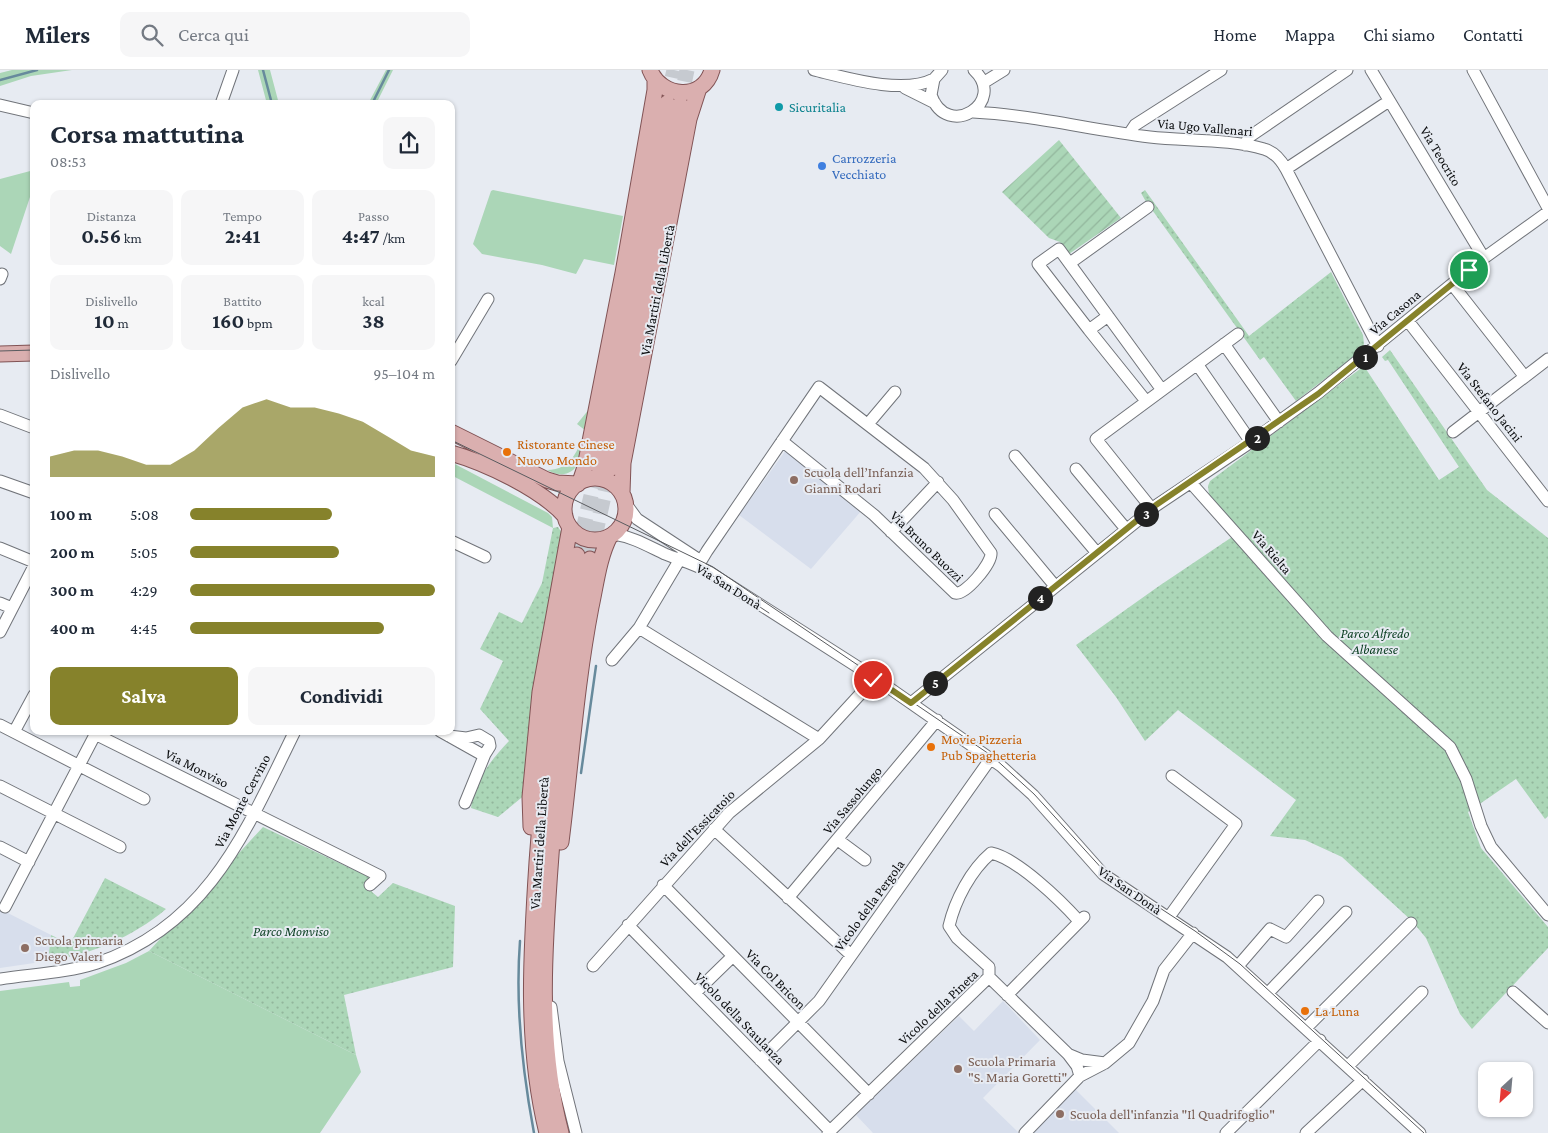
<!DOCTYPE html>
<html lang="it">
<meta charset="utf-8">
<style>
:root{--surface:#fff;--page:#f6f6f7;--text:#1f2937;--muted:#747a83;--line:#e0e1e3;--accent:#86822b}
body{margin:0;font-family:"Crimson Pro",serif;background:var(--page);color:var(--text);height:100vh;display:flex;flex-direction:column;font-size:19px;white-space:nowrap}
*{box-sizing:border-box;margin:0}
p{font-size:16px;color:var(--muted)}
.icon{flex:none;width:28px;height:28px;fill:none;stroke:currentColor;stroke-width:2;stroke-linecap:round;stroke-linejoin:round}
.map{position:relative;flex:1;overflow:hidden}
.side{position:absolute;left:30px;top:30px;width:425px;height:635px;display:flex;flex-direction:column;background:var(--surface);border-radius:10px;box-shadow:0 1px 4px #0004}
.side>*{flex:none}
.needle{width:32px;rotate:206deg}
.controls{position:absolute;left:1478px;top:992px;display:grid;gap:10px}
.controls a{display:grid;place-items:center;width:55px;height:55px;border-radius:10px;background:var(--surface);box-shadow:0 1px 4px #0004;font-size:25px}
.pin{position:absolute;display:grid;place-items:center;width:42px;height:42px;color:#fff;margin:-21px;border:2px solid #fff;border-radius:50%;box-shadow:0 1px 5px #0007}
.km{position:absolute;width:25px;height:25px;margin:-12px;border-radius:50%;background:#222;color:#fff;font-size:14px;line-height:25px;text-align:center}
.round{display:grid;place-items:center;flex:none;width:52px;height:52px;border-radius:10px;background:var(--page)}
.overview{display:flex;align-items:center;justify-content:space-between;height:85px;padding:0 20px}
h1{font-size:28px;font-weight:700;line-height:38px}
.metrics{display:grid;grid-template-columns:repeat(3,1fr);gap:8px;height:85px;padding:5px 20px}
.metrics div{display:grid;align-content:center;border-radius:10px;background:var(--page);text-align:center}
.metrics b{font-size:21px;font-weight:700}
.metrics small{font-size:14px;font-weight:400}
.metrics p{font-size:14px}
.chart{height:140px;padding:10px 20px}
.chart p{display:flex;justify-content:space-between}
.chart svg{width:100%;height:90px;margin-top:5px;fill:var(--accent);opacity:.7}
.primary-button{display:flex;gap:10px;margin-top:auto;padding:10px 20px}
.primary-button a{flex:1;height:58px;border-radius:10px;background:var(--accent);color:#fff;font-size:20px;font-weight:700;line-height:58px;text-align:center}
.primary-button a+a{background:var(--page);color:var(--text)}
ul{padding:0 20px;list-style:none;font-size:16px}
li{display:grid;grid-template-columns:80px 60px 1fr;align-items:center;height:38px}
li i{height:12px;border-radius:6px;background:var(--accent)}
header{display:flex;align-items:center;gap:30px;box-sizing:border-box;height:70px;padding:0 25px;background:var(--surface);border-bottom:1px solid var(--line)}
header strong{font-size:24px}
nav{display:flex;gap:28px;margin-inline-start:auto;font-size:18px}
.search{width:350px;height:45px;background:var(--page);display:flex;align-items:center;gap:12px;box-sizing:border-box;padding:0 18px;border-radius:10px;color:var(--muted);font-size:19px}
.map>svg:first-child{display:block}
.built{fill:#d7deec}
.grass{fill:#abd6b7}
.park{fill:url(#park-dots)}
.garden{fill:url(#garden-furrows)}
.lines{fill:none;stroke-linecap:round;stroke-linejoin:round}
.stream{stroke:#678a9c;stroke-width:2.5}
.major-tunnel{stroke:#c6cad0;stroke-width:15;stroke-dasharray:15 8;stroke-linecap:butt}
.minor-casing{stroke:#71747a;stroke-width:13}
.major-casing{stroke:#815355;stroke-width:17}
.minor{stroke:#fff;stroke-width:11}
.major{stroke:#daafaf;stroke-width:15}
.tram{stroke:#595b5f;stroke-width:1}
.route-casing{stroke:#fff;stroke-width:10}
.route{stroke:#86822b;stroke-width:6}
.culture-dot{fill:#0f9aa8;stroke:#e7ebf2;stroke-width:2}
.shop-dot{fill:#3f7fe0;stroke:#e7ebf2;stroke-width:2}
.food-dot{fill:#e8710a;stroke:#e7ebf2;stroke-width:2}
.education-dot{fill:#8d6e63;stroke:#e7ebf2;stroke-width:2}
.labels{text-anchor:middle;stroke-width:4;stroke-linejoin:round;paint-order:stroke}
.culture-label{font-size:14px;fill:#0d838f;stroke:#e7ebf2;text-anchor:start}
.street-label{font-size:14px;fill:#0b0d0f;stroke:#e7ebf2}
.shop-label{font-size:14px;fill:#366cbe;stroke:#e7ebf2;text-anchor:start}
.food-label{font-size:14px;fill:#c56008;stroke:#e7ebf2;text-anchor:start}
.education-label{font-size:14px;fill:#785e54;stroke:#e7ebf2;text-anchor:start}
.park-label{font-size:14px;font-style:italic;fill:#0b3f22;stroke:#e7ebf2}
</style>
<header>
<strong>Milers</strong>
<div class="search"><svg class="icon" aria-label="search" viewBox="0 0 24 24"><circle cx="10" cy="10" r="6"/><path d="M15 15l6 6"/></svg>Cerca qui</div>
<nav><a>Home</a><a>Mappa</a><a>Chi siamo</a><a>Contatti</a></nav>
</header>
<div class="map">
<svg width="1548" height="1063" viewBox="0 0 1548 1063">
<defs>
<pattern id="park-dots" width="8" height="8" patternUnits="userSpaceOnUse" patternTransform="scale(1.25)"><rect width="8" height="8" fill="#abd6b7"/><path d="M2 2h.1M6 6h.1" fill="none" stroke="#92b69c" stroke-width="1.8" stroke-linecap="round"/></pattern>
<pattern id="garden-furrows" width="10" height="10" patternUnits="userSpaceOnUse" patternTransform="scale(1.25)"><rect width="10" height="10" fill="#abd6b7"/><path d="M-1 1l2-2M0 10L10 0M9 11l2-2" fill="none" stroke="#92b69c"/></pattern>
</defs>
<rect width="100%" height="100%" fill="#e7ebf2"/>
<path class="built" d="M786,380L862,440L811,499L739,445Z
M0,839L51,865L48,891L0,898Z
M1003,931L1040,970L983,1028L1019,1063H873L856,1045L959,946L974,961Z
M1074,1018L1119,1063H1031Z"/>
<path class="grass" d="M12,0H72L31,6L0,16V3Z
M258,0H270L279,34H267Z
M386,0H393L376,34H368Z
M34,100V115L11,184L0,176V109Z
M493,120L623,146L614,195L584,189L576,204L542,195L482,184L473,174L491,121Z
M590,338L579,392C572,406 560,407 547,400C572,400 577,380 586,361L577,354Z
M451,392L548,443L552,447L553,458L451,405Z
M149,881L356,985L361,1002L320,1063H0V921L69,912L70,917L80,916V910L126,893Z"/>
<path class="park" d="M1145,120L1249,266L1331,202L1363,265L1364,274L1360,282L1296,331L1264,287L1260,290L1145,130L1141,123Z
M1390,280L1487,420L1548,468V746L1545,749L1516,709L1468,742L1481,778L1548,857V878L1472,959L1460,944L1426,868L1412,851L1342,787L1305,770L1270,766L1296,730L1178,640L1145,671L1116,627L1076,575L1159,516L1241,461L1209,425L1208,416L1210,411L1364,296L1439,410L1459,397L1388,290L1385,291L1382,287Z
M558,457L562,463L526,724L498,747L471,738C474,711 491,690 509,671L480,639L503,591L480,579L499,542L522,553L542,513L553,458Z
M263,757L369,807L372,822L378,827L393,813L455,836L453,897L344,925L356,985L149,881Z
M105,808L166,839C133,867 90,885 48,891L51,865L70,874Z"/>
<path class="garden" d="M1059,70L1121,148L1069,184L1060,172L1049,168L1002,122Z"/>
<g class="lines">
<path class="stream" d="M263,0L272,34
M0,10L37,0
M372,34L389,0
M581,703L596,596
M520,871C515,936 522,999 534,1063"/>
<path class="major-tunnel" d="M667,30L674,0
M680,34L687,0
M577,485L598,396
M590,489L610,399"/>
<defs>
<path id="minor" d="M814,0C847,8 903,25 934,9
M942,0L934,9L931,25C947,71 1008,32 974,0
M1371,0L1484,188
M1473,0L1548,138
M983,13L1004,0
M905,18L935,33
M221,34L233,0
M0,35L34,43
M973,42C1033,45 1091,60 1150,67C1185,71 1232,69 1264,79C1275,82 1281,90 1286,99L1378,276
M1129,64L1135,55L1221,0
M1245,75L1249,67L1347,0
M1286,99L1389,31
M1070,193L1148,137
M0,209L2,204
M1452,214L1525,307
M1108,246L1089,260L1146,331
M1408,251L1548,431
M1089,260L1038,194L1059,179L1162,320
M1224,274L1279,352
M451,291L488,229
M1197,294L1251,372
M0,345L34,358
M868,354L895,322
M1453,362L1548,289
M1015,386L1097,483
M1076,399L1126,459
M0,411L34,423
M1191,413L1327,566L1450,677L1466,709L1481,756L1491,777L1548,845
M626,434L637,449L701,491
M1152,439L1096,369L1238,264
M995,444L1055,516
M891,462L938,412
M614,464C633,467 648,476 665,484C680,490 694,494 709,502L875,608L1001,696L1033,725L1103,804L1227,887L1420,1063
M451,471L485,487
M0,478L34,492
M698,496L707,481L819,317L924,398L953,430L991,483C992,493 965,526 955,523L874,445L782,371
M0,533L12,538
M639,558L819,669
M0,562L34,496
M612,590L639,558L683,484
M911,633L1157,435L1251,372L1318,323L1484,188L1548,142
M0,655L144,729
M440,661L481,684H485L490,676L489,671L479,665L466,668L449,666
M14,662L34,625
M95,664L380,806L370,815
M0,716L120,777
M465,733L485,684
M714,759L851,885
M838,770L865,790
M0,777L29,792
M663,815L869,1024
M788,828L937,650
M5,837L97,661
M1169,847L1236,754L1172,706
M628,855L830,1061
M593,896L729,743L819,669L875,608
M1238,896L1270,859L1286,867L1318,831
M989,907V897L957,868L949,856C955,830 971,800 991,783C1017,788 1061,831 1079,851
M0,909C32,904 66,903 97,893C210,855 247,758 295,661
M1513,922L1548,953
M695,923L733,886
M1268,923L1346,842
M1007,925L1084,847
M551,937L558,991L576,1063
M1306,958L1411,853
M1070,985L1082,990L1105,993
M760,990L819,931L991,688
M1348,996L1422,922
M828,1063L989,907L1068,984L1077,996L1080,1006
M1025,1063L1080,1006L1105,993L1129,973L1153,931L1164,900L1193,863
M1226,1063L1320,970
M1306,1063L1363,1010"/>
<path id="major" d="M650,0C661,28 703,32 712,0
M0,284L34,283
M451,362L547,410L557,413L578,414
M451,383C486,393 541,419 565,446
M598,396L667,33
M610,399L680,34
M564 439a31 31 0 1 1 62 0a31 31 0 1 1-62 0Z
M580,412L585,397L623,203L655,20V10
M622,423L623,393L689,49L699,18
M531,757L530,727L540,622L570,457
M561,772C571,693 576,615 591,537C596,514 599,487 610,466
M547,1063C525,974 531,883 537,792C545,685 554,590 577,485
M561,1063C537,971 544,878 551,785C558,685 568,587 590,489"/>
</defs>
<use href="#minor" class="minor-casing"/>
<use href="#major" class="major-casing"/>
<use href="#minor" class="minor"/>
<use href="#major" class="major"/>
<path class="tram" d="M0,281L34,280
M451,370L713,497L992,686L1034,724L1105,802L1195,861L1240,894L1424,1063
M713,506L769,543"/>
</g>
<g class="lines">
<defs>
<path id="route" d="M873,610L874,608L911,633L1156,435L1318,324L1469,200"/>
</defs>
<use href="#route" class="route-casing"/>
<use href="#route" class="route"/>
</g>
<circle class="culture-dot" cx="779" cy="37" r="5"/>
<circle class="shop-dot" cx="822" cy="96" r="5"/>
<g class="food-dot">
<circle cx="507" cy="382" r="5"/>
<circle cx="931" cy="677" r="5"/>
<circle cx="1305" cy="941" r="5"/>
</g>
<g class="education-dot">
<circle cx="794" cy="410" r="5"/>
<circle cx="25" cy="878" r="5"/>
<circle cx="958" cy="999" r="5"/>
<circle cx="1060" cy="1044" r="5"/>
</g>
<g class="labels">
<g class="culture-label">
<text x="789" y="42">Sicuritalia</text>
</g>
<g class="street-label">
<text transform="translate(1205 57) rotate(5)" y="5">Via Ugo Vallenari</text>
<text transform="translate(1441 86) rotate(59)" y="5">Via Teocrito</text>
<text transform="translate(657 220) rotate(-79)" y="5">Via Martiri della Libertà</text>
<text transform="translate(1395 242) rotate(-40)" y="5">Via Casona</text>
<text transform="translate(1490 332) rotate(52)" y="5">Via Stefano Jacini</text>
<text transform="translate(927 476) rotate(44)" y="5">Via Bruno Buozzi</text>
<text transform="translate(1272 482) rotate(49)" y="5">Via Rielta</text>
<text transform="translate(729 516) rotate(32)" y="5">Via San Donà</text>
<text transform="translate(197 698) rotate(27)" y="5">Via Monviso</text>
<text transform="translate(852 730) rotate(-50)" y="5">Via Sassolungo</text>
<text transform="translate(242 731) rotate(-62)" y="5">Via Monte Cervino</text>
<text transform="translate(697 758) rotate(-46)" y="5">Via dell'Essicatoio</text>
<text transform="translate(539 773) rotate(-86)" y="5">Via Martiri della Libertà</text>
<text transform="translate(1130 820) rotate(35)" y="5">Via San Donà</text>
<text transform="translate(869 835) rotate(-54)" y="5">Vicolo della Pergola</text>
<text transform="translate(776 909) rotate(45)" y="5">Via Col Bricon</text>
<text transform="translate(938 937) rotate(-43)" y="5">Vicolo della Pineta</text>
<text transform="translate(740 948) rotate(46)" y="5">Vicolo della Staulanza</text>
</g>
<g class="shop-label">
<text x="832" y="93">Carrozzeria<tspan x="832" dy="16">Vecchiato</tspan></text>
</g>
<g class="food-label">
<text x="517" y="379">Ristorante Cinese<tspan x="517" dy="16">Nuovo Mondo</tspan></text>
<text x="941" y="674">Movie Pizzeria<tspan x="941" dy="16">Pub Spaghetteria</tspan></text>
<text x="1315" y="946">La Luna</text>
</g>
<g class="education-label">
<text x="804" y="407">Scuola dell’Infanzia<tspan x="804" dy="16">Gianni Rodari</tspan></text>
<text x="35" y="875">Scuola primaria<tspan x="35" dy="16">Diego Valeri</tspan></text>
<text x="968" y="996">Scuola Primaria<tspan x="968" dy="16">"S. Maria Goretti"</tspan></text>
<text x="1070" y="1049">Scuola dell'infanzia "Il Quadrifoglio"</text>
</g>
<g class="park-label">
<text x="1375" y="568">Parco Alfredo<tspan x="1375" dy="16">Albanese</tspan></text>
<text x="291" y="866">Parco Monviso</text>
</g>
</g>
</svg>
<div class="controls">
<a><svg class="needle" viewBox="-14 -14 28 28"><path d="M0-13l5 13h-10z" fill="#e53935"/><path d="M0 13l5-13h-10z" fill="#747a83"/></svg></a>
</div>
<div class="pin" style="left:1469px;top:200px;background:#1e9e55"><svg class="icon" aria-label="arrive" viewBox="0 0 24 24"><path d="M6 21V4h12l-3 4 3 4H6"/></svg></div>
<div class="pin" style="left:873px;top:610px;background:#d93025"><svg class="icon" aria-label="check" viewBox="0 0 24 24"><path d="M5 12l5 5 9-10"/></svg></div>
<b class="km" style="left:1365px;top:287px">1</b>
<b class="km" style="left:1257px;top:368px">2</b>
<b class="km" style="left:1146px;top:444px">3</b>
<b class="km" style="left:1040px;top:528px">4</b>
<b class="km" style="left:935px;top:613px">5</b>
<section class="side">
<div class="overview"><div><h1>Corsa mattutina</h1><p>08:53</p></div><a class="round"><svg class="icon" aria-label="share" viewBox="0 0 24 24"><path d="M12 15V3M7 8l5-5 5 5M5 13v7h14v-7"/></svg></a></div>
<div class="metrics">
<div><p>Distanza</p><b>0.56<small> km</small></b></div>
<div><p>Tempo</p><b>2:41</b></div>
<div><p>Passo</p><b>4:47<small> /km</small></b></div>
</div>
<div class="metrics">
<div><p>Dislivello</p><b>10<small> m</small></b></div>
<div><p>Battito</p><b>160<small> bpm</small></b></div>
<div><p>kcal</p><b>38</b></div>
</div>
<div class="chart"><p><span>Dislivello</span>95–104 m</p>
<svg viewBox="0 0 160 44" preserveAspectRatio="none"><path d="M0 44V34L10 31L20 31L30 34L40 38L50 38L60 31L70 20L80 10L90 6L100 10L110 10L120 13L130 17L140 24L150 31L160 34V44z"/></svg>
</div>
<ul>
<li><b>100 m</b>5:08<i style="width:58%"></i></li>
<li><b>200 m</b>5:05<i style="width:61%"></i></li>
<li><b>300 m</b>4:29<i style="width:100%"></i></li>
<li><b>400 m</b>4:45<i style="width:79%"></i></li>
</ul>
<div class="primary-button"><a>Salva</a><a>Condividi</a></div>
</section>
</div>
